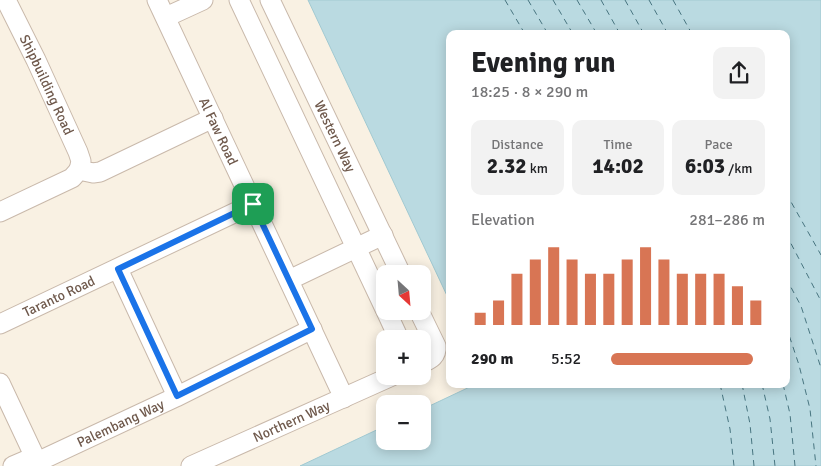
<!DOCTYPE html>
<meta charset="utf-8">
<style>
:root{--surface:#fff;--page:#f2f2f2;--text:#202124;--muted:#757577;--accent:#d87554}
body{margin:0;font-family:Signika,sans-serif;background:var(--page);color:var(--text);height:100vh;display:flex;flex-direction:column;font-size:19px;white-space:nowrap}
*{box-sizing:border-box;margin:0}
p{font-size:16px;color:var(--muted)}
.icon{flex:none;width:28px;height:28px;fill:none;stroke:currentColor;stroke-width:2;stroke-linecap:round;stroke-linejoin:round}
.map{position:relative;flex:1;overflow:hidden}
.panel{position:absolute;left:446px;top:30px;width:344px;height:358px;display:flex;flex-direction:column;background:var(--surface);border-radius:10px;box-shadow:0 2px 12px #0003}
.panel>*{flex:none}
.needle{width:32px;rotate:154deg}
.fabs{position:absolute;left:376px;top:265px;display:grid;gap:10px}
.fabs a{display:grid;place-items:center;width:55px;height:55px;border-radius:10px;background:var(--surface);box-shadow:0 2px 12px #0003;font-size:25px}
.pin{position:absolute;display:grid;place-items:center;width:42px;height:42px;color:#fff;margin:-21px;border-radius:10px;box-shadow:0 2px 8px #0006}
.round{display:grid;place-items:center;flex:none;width:52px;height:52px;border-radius:10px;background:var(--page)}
.headline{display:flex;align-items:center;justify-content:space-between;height:85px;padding:0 25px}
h1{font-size:28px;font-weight:800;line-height:38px}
.metrics{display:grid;grid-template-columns:repeat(3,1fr);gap:8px;height:85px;padding:5px 25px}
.metrics div{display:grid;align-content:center;border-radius:10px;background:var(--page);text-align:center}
.metrics b{font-size:21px;font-weight:800}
.metrics small{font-size:14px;font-weight:400}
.metrics p{font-size:14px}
.chart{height:140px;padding:10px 25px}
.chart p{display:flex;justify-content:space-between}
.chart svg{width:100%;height:90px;margin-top:5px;stroke:var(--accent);stroke-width:6}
ul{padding:0 25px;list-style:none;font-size:16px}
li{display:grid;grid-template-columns:80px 60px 1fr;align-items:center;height:38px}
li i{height:12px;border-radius:6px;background:var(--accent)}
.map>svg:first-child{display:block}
.water{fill:#badae1;stroke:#a1c9d1}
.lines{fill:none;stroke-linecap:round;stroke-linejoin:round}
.ferry{stroke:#487580;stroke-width:1;stroke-dasharray:6 5;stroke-linecap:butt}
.minor-casing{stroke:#c9b9ab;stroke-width:21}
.minor{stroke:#fff;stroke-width:19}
.route-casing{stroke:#fff;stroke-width:10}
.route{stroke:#1a73e8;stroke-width:6}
.labels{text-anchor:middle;stroke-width:5;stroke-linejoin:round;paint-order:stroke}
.street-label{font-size:14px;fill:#6f594c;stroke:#fdf5e9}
</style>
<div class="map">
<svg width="821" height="466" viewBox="0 0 821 466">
<rect width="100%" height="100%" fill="#f9f1e3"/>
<path class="water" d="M308,0H821V466H300L385,426V441H422L423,409L476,384H786V34H450V302Z"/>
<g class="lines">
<path class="ferry" d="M505,0L525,34
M528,0L548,34
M553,0L573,34
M577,0L597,34
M601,0L620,34
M625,0L644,34
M649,0L668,34
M673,0L692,34
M786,193L821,255
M786,234L821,301
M786,278L801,306L821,368
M786,326L799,365L810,409L816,466
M720,384L730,429L734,466
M742,384L750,424L754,466
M762,384L770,419L775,466
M783,384L790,414L795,466"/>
<defs>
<g id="minor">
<path id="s1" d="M6,0L36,60L78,152L81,161L79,170"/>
<path id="s2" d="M157,0L344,398"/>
<path d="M239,0L385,309"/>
<path id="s3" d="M270,0L401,274"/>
<path d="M166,17L203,0"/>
<path d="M0,212L72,178L79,170L93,173L100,172L213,118"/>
<path d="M118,269L177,396"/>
<path d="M289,280L383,235"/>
<path d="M386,311L399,339"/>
<path d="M419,311L436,346C437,356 431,359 422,363"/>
<path id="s4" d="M0,324L253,204"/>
<path d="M0,383L39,466"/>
<path id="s5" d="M37,462L176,397L312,329"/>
<path d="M13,466L34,457"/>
<path id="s6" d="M191,466L392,376"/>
</g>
</defs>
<use href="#minor" class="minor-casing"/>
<use href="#minor" class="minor"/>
</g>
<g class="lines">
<defs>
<path id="route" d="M253,204L312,329L177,396L118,269Z"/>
</defs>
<use href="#route" class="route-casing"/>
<use href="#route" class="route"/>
</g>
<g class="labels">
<g class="street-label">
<text dy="5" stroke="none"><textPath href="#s1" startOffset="94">Shipbuilding Road</textPath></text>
<text dy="5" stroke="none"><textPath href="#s2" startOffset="145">Al Faw Road</textPath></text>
<text dy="5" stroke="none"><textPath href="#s3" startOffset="151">Western Way</textPath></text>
<text dy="5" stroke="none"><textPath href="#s4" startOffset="65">Taranto Road</textPath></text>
<text dy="5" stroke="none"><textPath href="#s6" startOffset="110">Northern Way</textPath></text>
<text dy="5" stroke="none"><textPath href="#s5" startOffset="92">Palembang Way</textPath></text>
</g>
</g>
</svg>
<div class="fabs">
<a><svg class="needle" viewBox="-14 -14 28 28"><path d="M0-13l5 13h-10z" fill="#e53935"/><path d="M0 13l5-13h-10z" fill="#757577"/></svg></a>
<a>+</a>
<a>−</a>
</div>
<div class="pin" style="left:253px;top:204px;background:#1e9e55"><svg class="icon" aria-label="arrive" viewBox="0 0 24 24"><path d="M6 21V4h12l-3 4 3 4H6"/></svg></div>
<section class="panel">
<div class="headline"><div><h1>Evening run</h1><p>18:25 · 8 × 290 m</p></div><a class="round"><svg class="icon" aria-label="share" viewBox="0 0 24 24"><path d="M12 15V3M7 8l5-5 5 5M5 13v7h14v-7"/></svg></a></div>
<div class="metrics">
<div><p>Distance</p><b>2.32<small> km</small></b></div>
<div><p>Time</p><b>14:02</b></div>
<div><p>Pace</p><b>6:03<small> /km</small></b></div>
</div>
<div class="chart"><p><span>Elevation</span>281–286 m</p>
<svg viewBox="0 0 160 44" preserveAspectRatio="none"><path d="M5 44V38M15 44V32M25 44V19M35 44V12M45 44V6M55 44V12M65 44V19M75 44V19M85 44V12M95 44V6M105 44V12M115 44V19M125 44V19M135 44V19M145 44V25M155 44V32"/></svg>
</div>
<ul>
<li><b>290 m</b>5:52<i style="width:92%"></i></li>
</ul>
</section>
</div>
